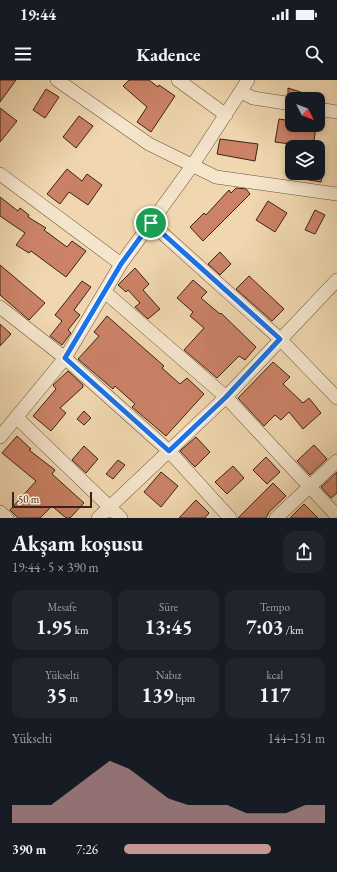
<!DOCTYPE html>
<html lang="tr">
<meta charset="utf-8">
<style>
:root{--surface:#171b24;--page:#20242c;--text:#f1f3f6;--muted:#9ea1a6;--accent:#c59692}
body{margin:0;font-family:"EB Garamond",serif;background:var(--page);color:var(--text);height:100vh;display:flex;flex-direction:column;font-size:15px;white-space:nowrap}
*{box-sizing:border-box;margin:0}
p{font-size:13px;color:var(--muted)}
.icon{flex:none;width:22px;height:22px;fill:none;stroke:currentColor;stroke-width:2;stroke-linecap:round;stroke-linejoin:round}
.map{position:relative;height:438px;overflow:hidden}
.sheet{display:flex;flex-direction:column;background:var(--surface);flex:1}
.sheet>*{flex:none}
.needle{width:26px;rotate:132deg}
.buttons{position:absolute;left:285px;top:12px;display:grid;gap:8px}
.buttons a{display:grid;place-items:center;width:40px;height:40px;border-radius:8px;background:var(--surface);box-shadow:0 2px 6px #0003;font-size:20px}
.scale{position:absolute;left:12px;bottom:10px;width:80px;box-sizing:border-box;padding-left:4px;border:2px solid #3b2319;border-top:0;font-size:11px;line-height:14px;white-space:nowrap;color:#3b2319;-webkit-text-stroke:3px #f5e5cb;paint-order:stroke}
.pin{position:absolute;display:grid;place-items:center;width:34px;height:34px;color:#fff;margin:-17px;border:2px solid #fff;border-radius:50%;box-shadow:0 1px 4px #0007}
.round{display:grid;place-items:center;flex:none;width:42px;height:42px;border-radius:12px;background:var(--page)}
.head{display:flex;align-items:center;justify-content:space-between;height:68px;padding:0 12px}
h1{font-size:22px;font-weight:700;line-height:30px}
.figures{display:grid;grid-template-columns:repeat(3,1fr);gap:6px;height:68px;padding:4px 12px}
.figures div{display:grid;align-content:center;border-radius:10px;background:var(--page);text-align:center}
.figures b{font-size:20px;font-weight:700}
.figures small{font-size:11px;font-weight:400}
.figures p{font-size:11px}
.chart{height:112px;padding:8px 12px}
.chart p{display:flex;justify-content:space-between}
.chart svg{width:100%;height:72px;margin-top:4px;fill:var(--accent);opacity:.7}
ul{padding:0 12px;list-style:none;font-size:13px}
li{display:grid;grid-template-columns:64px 48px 1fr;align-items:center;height:30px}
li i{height:10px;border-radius:5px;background:var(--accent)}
.status{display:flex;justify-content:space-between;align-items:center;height:28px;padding:0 20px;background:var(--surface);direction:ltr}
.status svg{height:11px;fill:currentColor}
header{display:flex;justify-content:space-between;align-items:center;height:52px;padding:0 12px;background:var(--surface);font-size:18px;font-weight:700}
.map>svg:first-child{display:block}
.building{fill:#cb8267;stroke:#3b2319}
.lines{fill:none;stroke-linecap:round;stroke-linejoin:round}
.minor-casing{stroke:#68503e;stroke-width:14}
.minor{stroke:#f5e5cb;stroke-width:13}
.route-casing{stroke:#fff;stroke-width:8}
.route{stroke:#1a73e8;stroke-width:5}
</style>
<div class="status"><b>19:44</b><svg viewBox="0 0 49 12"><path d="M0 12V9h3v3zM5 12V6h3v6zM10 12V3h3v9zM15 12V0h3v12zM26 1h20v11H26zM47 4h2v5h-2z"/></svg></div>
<header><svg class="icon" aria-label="menu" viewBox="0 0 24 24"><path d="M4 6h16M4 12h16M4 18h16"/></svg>Kadence<svg class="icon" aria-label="search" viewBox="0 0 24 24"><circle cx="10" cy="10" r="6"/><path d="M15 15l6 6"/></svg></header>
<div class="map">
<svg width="337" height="438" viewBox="0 0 337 438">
<rect width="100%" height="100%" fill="#f0d7af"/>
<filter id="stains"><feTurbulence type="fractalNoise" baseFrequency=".005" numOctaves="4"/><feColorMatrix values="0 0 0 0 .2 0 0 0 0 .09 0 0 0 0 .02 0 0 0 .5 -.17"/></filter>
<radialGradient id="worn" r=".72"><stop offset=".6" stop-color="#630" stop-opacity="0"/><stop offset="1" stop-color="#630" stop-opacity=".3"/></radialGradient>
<path class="building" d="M0,0H16L0,22Z
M129,0H149L158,7L159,5L175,16L151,52L137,42L147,27L123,6Z
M288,8L316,17V19H298L288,15Z
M46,9L59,17L45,38L33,30Z
M0,28L17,41L0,62Z
M79,36L93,46L76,68L63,57Z
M279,39L292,41V45L316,47L313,67L275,62Z
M220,59L258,64L255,81L217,74Z
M67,89L82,101L87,94L102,105L88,125L69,112L60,124L47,114Z
M297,93H323L321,102L297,98Z
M236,108L246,109L250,114L203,161L190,147L204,133L206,135L229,110L231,113Z
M0,117L18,131L20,128L29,135L28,137L46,148L44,150L67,167L72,161L86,171L66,197L31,171L29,173L16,165L25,153L0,136Z
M268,121L287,133L275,152L256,140Z
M315,130L325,135L315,154L305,150Z
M220,172L231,184L220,195L208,184Z
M0,185L45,223L29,240L0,215Z
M135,188L149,204L143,210L160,229L148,239L135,227L140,223L128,210L126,212L118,205Z
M249,196L284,229L272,241L236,209Z
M193,200L207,212L201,218L220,234L221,233L256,267L245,280L239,276L217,298L184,270L204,248L190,236L193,232L177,218Z
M82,201L91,207L74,230L80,235L68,250L71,253L62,265L50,256L62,241L55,235Z
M107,236L164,286L162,288L180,304L187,298L204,314L166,356L132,327L135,324L115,306L113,309L78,279L99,256L94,252Z
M0,244L11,254L0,266Z
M273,282L290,297L283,304L303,323L309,318L321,333L303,349L289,332L281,340L275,335L264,346L238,318Z
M68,291L83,305V307L60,328L66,333L51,351L33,336L56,309L53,305Z
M84,331L91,338L84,345L77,339Z
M17,356L31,369L29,370L55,390L52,394L84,423L70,438H66L52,426L40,438H18L10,430L36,401L2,373Z
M196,357L210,372L195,387L180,371Z
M314,365L327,379L310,395L297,381Z
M84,366L98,379L86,393L72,380Z
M266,377L280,392L267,404L253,390Z
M118,380L125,385L113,399L106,394Z
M233,386L244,398L227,414L215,402Z
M161,392L178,406L161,427L144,412Z
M337,392V413L331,418L321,407Z
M273,403L286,416L269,432L266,438H238Z
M196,420L209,433L205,438H179Z
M304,424L318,438H290Z"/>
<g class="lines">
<defs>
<path id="minor" d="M57,0L149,64L216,97L337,114
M178,0L226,35
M241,12L253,18L292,24
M318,29L337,32
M0,94L121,184
M151,143L280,259L337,318
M105,212L226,317L337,436
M0,227L65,278L169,371L230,438
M16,337L121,438
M0,357L65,278L121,184L192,86L248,0
M0,432L7,438
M98,438L226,317L337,200
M276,438L337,381"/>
</defs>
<use href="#minor" class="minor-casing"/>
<use href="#minor" class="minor"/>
</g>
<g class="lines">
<defs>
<path id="route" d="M151,143L280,259L226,317L169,371L65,278L121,184Z"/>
</defs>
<use href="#route" class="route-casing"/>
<use href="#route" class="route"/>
</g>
<rect width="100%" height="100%" filter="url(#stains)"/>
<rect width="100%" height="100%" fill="url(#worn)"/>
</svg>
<div class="buttons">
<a><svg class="needle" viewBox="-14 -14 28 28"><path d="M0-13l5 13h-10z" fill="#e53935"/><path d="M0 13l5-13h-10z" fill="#9ea1a6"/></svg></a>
<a><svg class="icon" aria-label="layers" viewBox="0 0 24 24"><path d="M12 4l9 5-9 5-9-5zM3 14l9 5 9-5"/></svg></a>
</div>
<div class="scale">50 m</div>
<div class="pin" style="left:151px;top:143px;background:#1e9e55"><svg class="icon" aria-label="arrive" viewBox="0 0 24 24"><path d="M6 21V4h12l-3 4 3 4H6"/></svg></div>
</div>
<section class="sheet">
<div class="head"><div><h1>Akşam koşusu</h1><p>19:44 · 5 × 390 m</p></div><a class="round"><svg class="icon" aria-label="share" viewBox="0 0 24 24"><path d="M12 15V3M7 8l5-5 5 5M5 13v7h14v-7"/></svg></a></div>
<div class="figures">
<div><p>Mesafe</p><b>1.95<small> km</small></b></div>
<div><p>Süre</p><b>13:45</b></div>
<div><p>Tempo</p><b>7:03<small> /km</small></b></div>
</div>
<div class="figures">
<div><p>Yükselti</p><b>35<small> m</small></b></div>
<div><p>Nabız</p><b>139<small> bpm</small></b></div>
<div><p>kcal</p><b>117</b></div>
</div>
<div class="chart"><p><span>Yükselti</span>144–151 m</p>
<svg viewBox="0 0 160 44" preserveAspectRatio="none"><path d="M0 44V33L10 33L20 33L30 24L40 15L50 6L60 11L70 20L80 29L90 33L100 33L110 33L120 38L130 38L140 38L150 33L160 33V44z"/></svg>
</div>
<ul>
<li><b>390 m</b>7:26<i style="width:73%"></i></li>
</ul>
</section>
